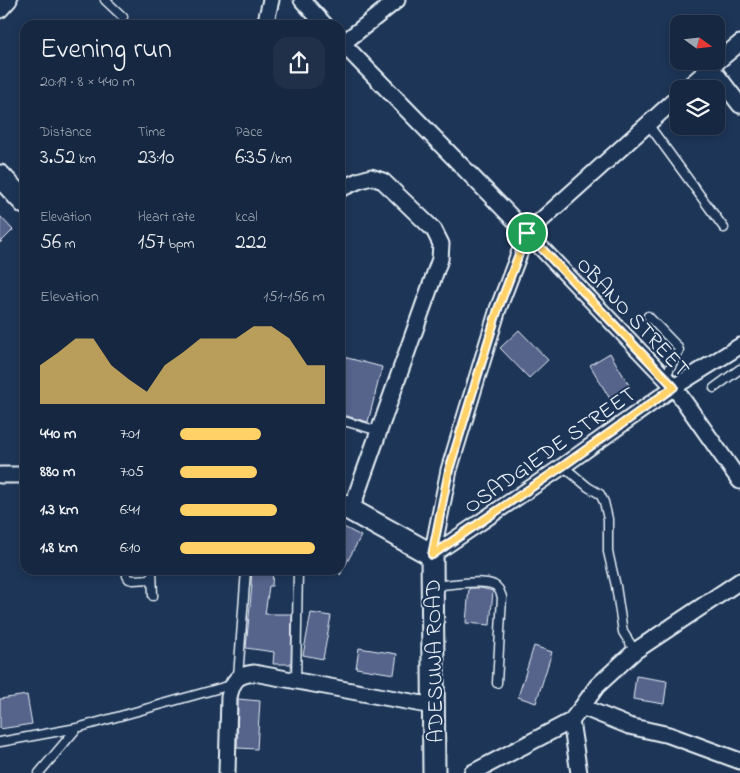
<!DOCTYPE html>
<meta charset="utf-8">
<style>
:root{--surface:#162841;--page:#1f3048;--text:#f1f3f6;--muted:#9ea6b1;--line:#35445a;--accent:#ffd166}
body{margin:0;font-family:"Indie Flower",sans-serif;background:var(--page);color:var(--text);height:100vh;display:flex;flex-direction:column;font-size:19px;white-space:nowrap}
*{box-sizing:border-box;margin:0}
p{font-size:16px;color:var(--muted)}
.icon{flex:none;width:28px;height:28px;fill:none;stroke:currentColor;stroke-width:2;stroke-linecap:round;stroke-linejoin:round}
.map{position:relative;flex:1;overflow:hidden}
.details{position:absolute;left:20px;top:20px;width:325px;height:555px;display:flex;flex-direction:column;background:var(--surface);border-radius:15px;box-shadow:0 2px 8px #0003,0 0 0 1px var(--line)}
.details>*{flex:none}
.needle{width:32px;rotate:105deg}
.controls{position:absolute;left:670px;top:15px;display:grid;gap:10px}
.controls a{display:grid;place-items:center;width:55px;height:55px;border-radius:10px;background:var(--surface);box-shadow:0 2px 8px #0003,0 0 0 1px var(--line);font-size:25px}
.pin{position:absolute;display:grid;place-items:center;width:42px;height:42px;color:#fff;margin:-21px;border:2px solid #fff;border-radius:50%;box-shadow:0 1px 5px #0007}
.round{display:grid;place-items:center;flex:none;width:52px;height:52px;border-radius:15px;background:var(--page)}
.headline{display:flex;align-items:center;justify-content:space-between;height:85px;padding:0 20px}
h1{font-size:28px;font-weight:600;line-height:38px}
.stats{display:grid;grid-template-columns:repeat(3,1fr);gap:8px;height:85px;padding:5px 20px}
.stats div{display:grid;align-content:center}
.stats b{font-size:21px;font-weight:600}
.stats small{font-size:14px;font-weight:400}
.stats p{font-size:14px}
.chart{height:140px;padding:10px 20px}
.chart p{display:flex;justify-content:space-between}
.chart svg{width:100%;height:90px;margin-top:5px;fill:var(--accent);opacity:.7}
ul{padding:0 20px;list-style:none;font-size:16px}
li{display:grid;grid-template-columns:80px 60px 1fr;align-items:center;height:38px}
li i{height:12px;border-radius:6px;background:var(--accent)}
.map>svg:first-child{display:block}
.building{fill:#57638b;stroke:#e8f1f8}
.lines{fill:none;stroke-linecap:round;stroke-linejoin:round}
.lane-casing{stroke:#e8f1f8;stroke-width:11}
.street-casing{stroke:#e8f1f8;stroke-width:19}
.secondary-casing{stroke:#e8f1f8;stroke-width:25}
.lane{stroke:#1d3557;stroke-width:8}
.street{stroke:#1d3557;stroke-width:15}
.secondary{stroke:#1d3557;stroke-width:21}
.route-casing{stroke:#fff;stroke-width:10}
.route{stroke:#ffd166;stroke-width:6}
.labels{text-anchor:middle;stroke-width:4;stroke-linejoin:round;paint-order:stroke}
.street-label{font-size:22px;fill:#e8f1f8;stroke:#1d3557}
</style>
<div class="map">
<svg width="740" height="773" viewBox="0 0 740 773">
<rect width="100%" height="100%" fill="#1d3557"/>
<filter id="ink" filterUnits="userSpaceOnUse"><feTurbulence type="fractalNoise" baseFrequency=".02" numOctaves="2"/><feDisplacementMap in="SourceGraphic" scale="10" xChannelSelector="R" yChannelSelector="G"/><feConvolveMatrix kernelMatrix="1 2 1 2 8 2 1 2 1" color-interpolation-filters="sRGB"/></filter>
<g filter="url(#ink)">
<path class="building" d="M0,216L13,230L0,243Z
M519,330L548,360L529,378L500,348Z
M610,353L630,387L610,399L590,365Z
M340,356L382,367L368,422L340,414Z
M340,525L361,536L340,575Z
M252,570H273L272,586H269L265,614H292L291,664H273L274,652L246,648L252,585H251Z
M469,588H481L493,591L490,625L466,623Z
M311,613L331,616L323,659L303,655Z
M534,646L552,652L536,703L518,697Z
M359,648L397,654L394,674L356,668Z
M636,676L667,681L664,704L633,699Z
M27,695L32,724L0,729V699Z
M238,699L260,701L257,749L237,748Z"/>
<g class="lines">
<defs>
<path id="lane" d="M105,0L123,17
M648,124L724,228
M648,316L677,346L679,350L665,378
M714,388L740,369
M340,420L379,431
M563,466L588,487L600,494L604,502L608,519V552L616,586L623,632L635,651
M127,570V576L129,579L133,580L152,579
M152,570L153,596
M433,586C447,585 482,579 494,585C499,587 500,592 502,597L497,683
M238,677L246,570
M296,681L298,570
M0,742L77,728L231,685
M39,773L77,728"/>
<path id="street" d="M302,0L325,25
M0,10L9,0
M265,25L271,0
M340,41L527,233L674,387L740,481
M342,44L397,0
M711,67L740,105
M686,89L711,67L740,43
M340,189L358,181L371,177L383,181L434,230L441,244L440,259L351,510
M0,475H25
M432,555L449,470L498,309L527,233L679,96
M432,555L563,466L674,387L740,346
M582,707L597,686L635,651L740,581
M571,721L579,773
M227,773L229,697C233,680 237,675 254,673L433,706
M472,773L571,721L582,707L629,726L669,735L740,761"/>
<path id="secondary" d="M0,176L25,203
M340,504L432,555L434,773"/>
</defs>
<use href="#lane" class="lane-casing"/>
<use href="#street" class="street-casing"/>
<use href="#secondary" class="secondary-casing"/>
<use href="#lane" class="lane"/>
<use href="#street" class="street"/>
<use href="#secondary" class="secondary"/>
</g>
</g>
<g class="lines" filter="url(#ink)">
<defs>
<path id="route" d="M527,233L674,387L563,466L432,555L449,470L498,309Z"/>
</defs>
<use href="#route" class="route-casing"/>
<use href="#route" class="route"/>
</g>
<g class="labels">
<g class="street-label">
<text transform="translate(634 316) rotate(47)" y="8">OBANO STREET</text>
<text transform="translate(549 449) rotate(-35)" y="8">OSADGIEDE STREET</text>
<text transform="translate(433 661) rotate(-91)" y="8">ADESUWA ROAD</text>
</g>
</g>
</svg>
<div class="controls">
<a><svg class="needle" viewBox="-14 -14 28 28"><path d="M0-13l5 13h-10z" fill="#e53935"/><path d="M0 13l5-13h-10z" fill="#9ea6b1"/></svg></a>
<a><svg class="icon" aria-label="layers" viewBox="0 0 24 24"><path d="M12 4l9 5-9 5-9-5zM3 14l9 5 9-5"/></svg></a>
</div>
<div class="pin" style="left:527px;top:233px;background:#1e9e55"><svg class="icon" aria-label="arrive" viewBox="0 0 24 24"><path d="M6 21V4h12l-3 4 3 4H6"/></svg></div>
<section class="details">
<div class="headline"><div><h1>Evening run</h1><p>20:19 · 8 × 440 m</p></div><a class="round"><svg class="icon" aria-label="share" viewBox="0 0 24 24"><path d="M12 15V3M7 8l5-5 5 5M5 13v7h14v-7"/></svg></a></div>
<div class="stats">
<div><p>Distance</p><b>3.52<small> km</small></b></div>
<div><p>Time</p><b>23:10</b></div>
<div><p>Pace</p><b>6:35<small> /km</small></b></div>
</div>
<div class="stats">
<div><p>Elevation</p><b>56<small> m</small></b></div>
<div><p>Heart rate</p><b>157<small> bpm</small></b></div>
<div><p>kcal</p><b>222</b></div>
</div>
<div class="chart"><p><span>Elevation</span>151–156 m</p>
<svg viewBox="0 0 160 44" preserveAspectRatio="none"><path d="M0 44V25L10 19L20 12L30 12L40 25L50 32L60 38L70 25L80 19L90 12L100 12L110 12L120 6L130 6L140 12L150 25L160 25V44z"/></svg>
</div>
<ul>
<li><b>440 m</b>7:01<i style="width:56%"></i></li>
<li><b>880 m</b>7:05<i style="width:53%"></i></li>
<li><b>1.3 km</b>6:41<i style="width:67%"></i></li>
<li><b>1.8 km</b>6:10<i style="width:93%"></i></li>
</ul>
</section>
</div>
